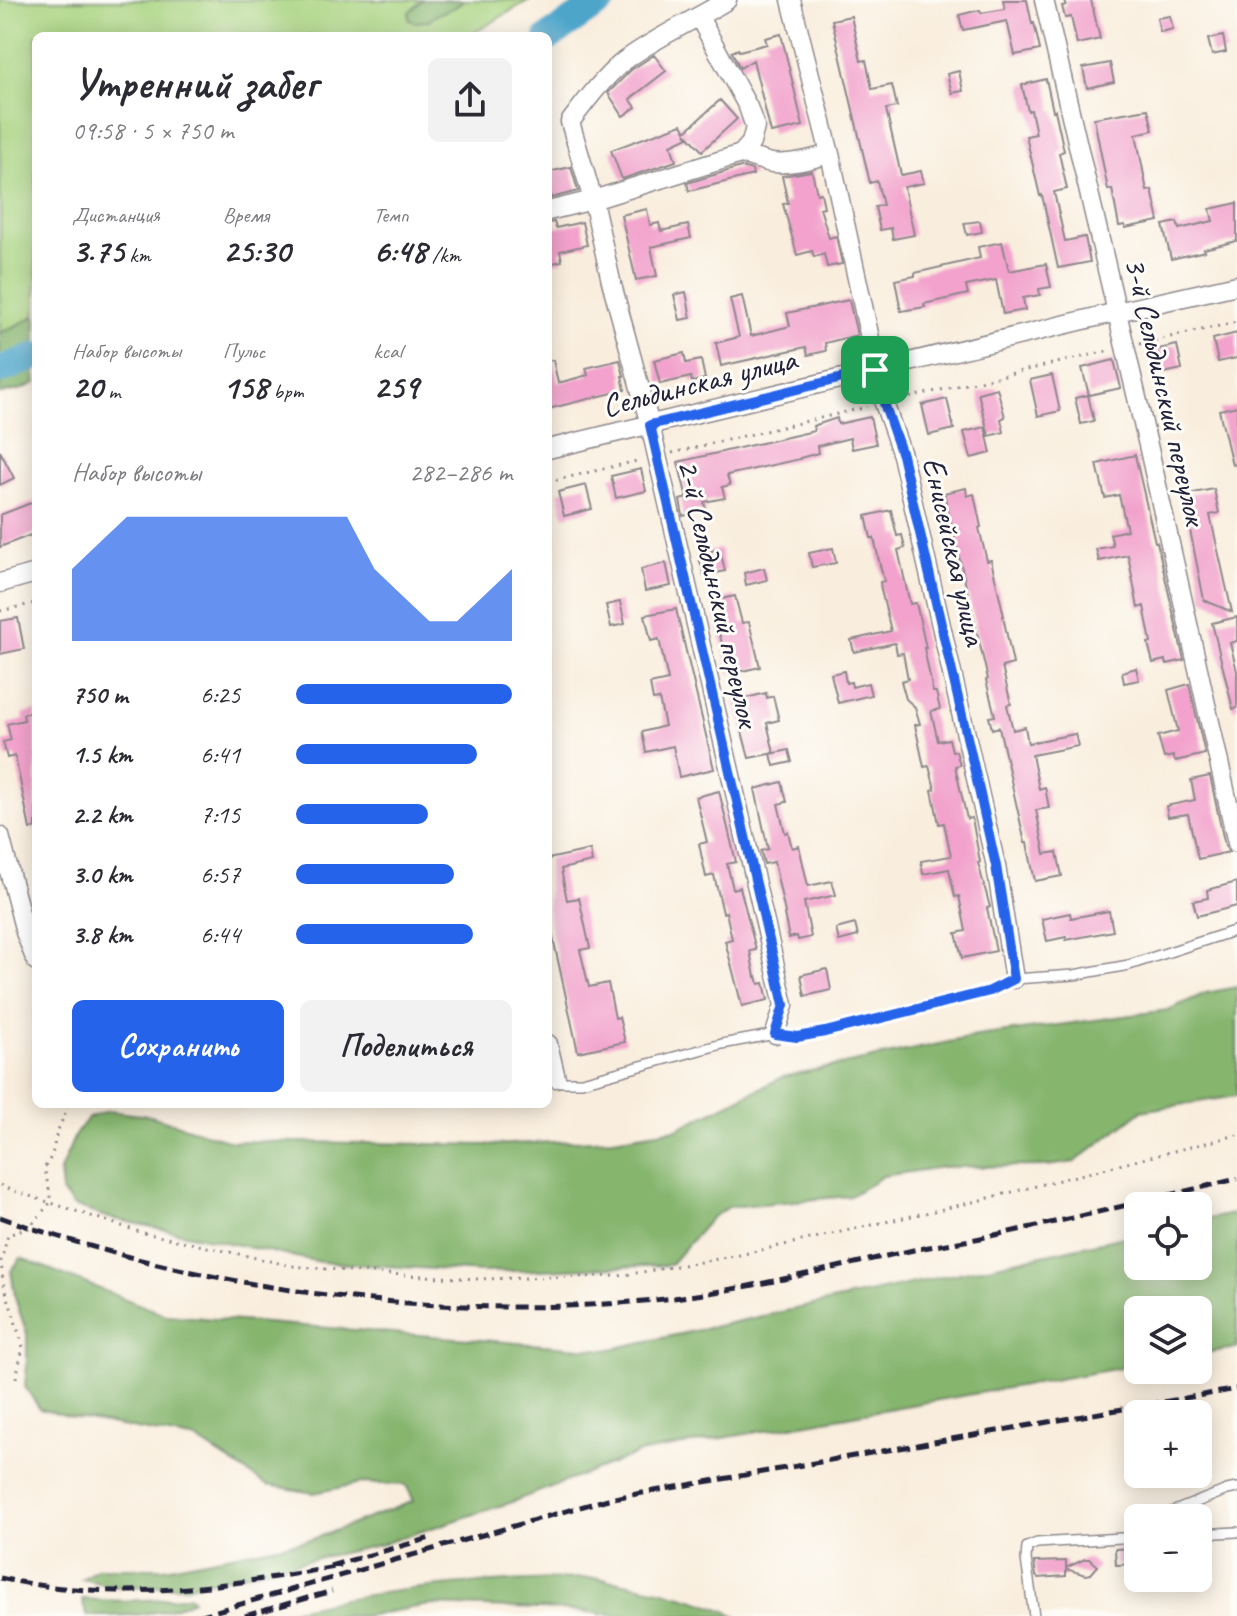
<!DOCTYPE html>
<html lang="ru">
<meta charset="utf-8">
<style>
:root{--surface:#fff;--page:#f2f2f3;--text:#2b2b33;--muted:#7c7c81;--accent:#2563eb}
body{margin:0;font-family:Caveat,sans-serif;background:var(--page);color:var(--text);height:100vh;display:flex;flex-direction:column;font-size:30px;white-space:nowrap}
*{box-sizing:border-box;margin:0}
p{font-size:26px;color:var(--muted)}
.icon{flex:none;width:44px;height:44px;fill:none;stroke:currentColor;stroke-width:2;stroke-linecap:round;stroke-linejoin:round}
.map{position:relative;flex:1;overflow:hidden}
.panel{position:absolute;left:32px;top:32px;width:520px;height:1076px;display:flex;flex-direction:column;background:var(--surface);border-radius:12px;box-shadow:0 4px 20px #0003}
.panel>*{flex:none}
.controls{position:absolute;left:1124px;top:1192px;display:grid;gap:16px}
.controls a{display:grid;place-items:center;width:88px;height:88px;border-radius:12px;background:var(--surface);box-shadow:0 4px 20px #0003;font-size:40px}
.pin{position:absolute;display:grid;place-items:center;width:68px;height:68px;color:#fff;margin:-34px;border-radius:16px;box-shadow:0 4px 12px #0006}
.round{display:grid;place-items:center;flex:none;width:84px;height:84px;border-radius:12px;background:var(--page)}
.headline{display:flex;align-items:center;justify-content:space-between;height:136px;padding:0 40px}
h1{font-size:44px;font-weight:700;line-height:60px}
.metrics{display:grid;grid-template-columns:repeat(3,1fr);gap:12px;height:136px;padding:8px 40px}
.metrics div{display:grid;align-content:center}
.metrics b{font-size:34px;font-weight:700}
.metrics small{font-size:22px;font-weight:400}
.metrics p{font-size:22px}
.chart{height:224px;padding:16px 40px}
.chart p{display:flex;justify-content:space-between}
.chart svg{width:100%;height:144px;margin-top:8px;fill:var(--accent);opacity:.7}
.action{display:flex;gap:16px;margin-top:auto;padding:16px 40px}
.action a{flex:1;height:92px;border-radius:12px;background:var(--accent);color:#fff;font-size:32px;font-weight:700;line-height:92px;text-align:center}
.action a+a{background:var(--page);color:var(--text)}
ul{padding:0 40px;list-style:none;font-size:26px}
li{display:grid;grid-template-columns:128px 96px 1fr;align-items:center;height:60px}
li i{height:20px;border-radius:10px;background:var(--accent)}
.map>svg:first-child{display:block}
.green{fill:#a8d380;stroke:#657a5e;stroke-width:2}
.forest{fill:#86b56e;stroke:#546c54;stroke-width:2}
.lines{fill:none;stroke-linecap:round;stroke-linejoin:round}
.river{stroke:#4da5ca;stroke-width:28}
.building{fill:#f2a2cc}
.service-casing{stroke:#8e888c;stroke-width:12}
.minor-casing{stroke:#8e888c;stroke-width:21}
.path{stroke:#8e888c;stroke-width:3;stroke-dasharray:2 6;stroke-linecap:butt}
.service{stroke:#fff;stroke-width:9}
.minor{stroke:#fff;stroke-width:18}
.rail{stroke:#22223b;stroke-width:5;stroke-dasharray:12 6;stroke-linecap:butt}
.route-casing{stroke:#fff;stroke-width:16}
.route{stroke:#2563eb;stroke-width:10}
.labels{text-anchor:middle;stroke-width:6;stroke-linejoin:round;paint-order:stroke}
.street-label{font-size:32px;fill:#22223b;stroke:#fdfcf7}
</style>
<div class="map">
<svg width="1237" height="1616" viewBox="0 0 1237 1616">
<rect width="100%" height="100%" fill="#fdfcf7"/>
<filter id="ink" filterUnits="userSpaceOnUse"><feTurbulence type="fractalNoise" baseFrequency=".0125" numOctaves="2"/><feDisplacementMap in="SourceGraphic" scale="16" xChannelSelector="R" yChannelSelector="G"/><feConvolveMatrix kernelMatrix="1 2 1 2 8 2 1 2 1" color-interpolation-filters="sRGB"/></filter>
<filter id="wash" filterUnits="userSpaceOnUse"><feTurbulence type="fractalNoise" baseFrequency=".006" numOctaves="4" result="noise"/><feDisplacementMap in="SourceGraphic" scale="32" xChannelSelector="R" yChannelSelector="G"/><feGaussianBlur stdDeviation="1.8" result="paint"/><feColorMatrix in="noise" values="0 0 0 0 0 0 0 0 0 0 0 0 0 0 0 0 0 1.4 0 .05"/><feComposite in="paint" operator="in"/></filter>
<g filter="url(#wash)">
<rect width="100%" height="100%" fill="#f9eede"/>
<path class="green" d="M0,0H529L469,36H36V314L7,337L0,338Z"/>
<path class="forest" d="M422,0H463C455,12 438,10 429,21L415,22L409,20V12Z
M36,315V362L34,364L36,383L19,390L0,394V333L34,317Z
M1237,987V1096L1141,1111L1075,1162L1047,1166L943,1167L883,1176L850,1196L729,1207L711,1218L670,1265L483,1272L320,1262L109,1218L73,1206L62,1192L60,1171L75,1135L88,1118L108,1111L151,1116L230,1141L492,1145L613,1139L677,1129L783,1077L977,1036L1168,1010L1206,993Z
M1237,1213V1348L1198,1354V1310H1138V1365L643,1452L509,1503L379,1545L188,1586L116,1587L82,1579L98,1568H165L313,1539L414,1501L406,1485L361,1483L314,1493L267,1485L197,1440L77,1418L40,1409L25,1387L27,1363V1334L16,1301L11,1271L21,1258L166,1315L607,1350L1138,1234V1266H1198V1221Z
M596,1578C645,1586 692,1595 737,1616H625L564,1610L430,1605L364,1616H268C375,1587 486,1580 596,1578Z
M189,1596L193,1600C161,1616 125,1616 87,1616L82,1599C119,1602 153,1601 189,1596Z"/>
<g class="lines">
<path class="river" d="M548,38L603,0
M0,370L36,356"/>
</g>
<g id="blocks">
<path class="building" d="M1003,0H1027L1032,24L1034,23L1040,50L1015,55L1007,21L963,30L959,15L980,10L981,13L1005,9Z
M1065,0H1091L1100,39L1077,44L1071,17L1065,18L1062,6L1066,5Z
M851,16L861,61L866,60L872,89L892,85L897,107L886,109L901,175L921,171L924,183L904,187L914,235L893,239L891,228L880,230L875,207L883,205L877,181L870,183L832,20Z
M1170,16L1173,29L1160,32L1157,18Z
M781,34L803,126L771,133L753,60L740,68L732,52L738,49L739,51L767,44L765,38Z
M1223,36L1226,52L1212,55L1208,39Z
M654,55L666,71L630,99L636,107L623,116L608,93L631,70Z
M1110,63L1114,82L1087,88L1083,68Z
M959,71L963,91L952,93L947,74Z
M1046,79L1053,111L1055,110L1064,151L1059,153L1067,189L1054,192L1065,241L1085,237L1090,262L1058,268L1042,195L1040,196L1026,136L1036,134L1031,110L1028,111L1022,85Z
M720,100L737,119L702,151L686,133L688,137L671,145L676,161L622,179L611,150L682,124L686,131Z
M1148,109L1153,130L1136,134L1147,191L1152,190L1159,221L1125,228V225L1119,226L1112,189L1108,190L1094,118Z
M571,167L578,191L551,198L548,186V172Z
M741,167L752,170L753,175L689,191L687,183Z
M812,171L817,194L821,193L824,207L820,208L829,238L836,236L842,264L827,267L824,254L814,257L812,251L797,255L783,204L788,203L782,176Z
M1237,203V241L1204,249L1205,251L1171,259L1163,225L1177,222L1179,229L1213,221L1210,209Z
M647,209L650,225L659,223L661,231L688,225L691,238L651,247L657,276L636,280L621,215Z
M980,221L982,232L967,235L964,223Z
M554,222L556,228L582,222L587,245L560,251L562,261L548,264V223Z
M1002,242L1009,271L1046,264L1051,287L1039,289L1040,295L1023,298L1025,310L1003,314L996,280L966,286L968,294L924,304L925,307L901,311L895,280L915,276V273L980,258L978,247Z
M686,292L691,318L680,320L674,295Z
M742,296L751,336L790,326L787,313L849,300L857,335L825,343L826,351L808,355L806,347L721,366L716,343L739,337L730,299Z
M1237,333V358L1218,362L1213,339Z
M1177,345L1182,369L1155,375L1150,351Z
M684,353L686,363L701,360L705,379L692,382L691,377L660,384L654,360Z
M553,360L558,383L588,375L586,368L620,360L624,376H622L625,390L548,409V361Z
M1114,360L1121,388L1089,395L1082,368Z
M1052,375L1060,411L1038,416L1030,380Z
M997,388L1005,417L1001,419L1004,432L989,436L978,393Z
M1088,395L1094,421L1081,424L1075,398Z
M947,399L954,429L929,435L922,405Z
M1237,406V464L1232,465L1219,410Z
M870,417L876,444L852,449L850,438L817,446L818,453L800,458V459L727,475L730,485L722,487L725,498L704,502L706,510L683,516L680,500L687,498L678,462L814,431L813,426L837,418L838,424Z
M985,427L991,453L971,458L964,432Z
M0,451L14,478L0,485Z
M1135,455L1155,542H1157L1184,660L1167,664L1165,660L1153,663L1148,643L1151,642L1144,606L1138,608L1128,555L1099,561L1096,549L1113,546L1110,534L1127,530L1119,495L1105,498L1097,464Z
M641,469L646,491L616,498L611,476Z
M586,485L592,509L564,516L558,492Z
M966,488L967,496L974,494L981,527L979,528L987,561L991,560L1004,616H1003L1013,664L1002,667L1011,704L1007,705L1013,730L1025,727L1028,743L1075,734L1078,746L1032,755L1039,789L1045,787L1049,808L1036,810L1045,854L1057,852L1062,876L1035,881L1027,843H1025L999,727L992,729L989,717L995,716L986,680L988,679L944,493Z
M1214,489L1219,513L1210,515L1232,612L1204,600L1183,495Z
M36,501V533L0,547V515Z
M891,510L897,536L902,535L905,548L898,550L910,604L916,603L926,648H924L933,692H936L940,709L931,711L938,741L949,739L952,751H956L960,765L955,766L967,819L972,818L980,862L978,863L990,907L987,908L996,951L962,958L956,933L966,931L959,896L955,897L949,869L923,874L921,861L951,856L944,823L939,824L932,790L935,789L929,766L924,767L915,725L920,724L915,707L906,699L901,681L908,679L903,653L897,654L895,643L854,652L851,640L891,631L881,590L880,582L884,581L879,561L874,538H871L866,516Z
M833,548L836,563L812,567L809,553Z
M720,549L725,571L704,576L698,554Z
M666,563L671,586L645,591L641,569Z
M764,568L767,580L746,585L744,573Z
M735,596L742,623L749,622L760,667L729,674L712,601Z
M620,602L625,624L611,627L606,605Z
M676,609L714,769L679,777L673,746L646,752L642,732L665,726L659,699L653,700L650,684L668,680L659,639L651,641L645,615Z
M1237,617V641L1230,643L1237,671V708L1233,709L1212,623Z
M18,618L24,649L0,654V621Z
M1136,668L1139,680L1124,683L1122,672Z
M844,671L846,683L851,682L852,687L868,683L871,695L838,703L831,674Z
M1189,684L1205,754L1175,761L1173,756L1164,758L1158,736L1178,731L1168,690Z
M766,693L767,698L773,696L779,720L767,723L774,753L749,758L734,701Z
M36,711V828L30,829L15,756L7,758L3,742L11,740L7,724L24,720L23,714Z
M789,750L792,762L774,766L771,754Z
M1210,776L1225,846L1229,852L1198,859L1188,814L1168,817L1166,806L1195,800L1191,780Z
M782,782L787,802L778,804L785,833L788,832L792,848L799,846L808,886L832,881L836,895L804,902L811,937L798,940L797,936L789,938L784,914L785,913L774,862L764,864L761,851L768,849L755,789Z
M719,791L736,862L727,864L733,889L740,887L756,950L750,951L755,977L757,976L759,984L764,983L768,1000L742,1006L725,941L732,939L726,912L723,913L714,875L706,877L699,844L707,842L696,797Z
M590,850L592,862L561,869L567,900L579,898L590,948L580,950L589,987L608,983L615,1018L619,1017L625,1042L578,1052L548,915V859Z
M1237,882V906L1197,916L1193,901L1208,898L1207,890Z
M1109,911L1113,931L1066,940V937L1047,941L1042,919L1070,913L1071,918Z
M855,924L858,936L839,941L836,929Z
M827,969L831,990L805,996L801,975Z
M1138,1548V1564L1116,1565L1115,1549Z
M1085,1559H1090L1098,1566L1091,1574L1086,1575L1066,1569V1576L1038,1578L1036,1576L1034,1562L1066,1561V1568Z"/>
</g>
</g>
<g filter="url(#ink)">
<use href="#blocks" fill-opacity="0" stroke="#8e888c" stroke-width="2"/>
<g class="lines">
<defs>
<path id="service" d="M556,1078L561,1082H582L722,1044L775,1034L797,1037L825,1032L990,991L1014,979L1074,975L1129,965L1237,930
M1161,1518L1164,1515L1227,1490L1237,1488
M1198,1534L1237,1532
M1034,1616L1026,1559L1027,1547L1037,1543L1138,1537"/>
<path id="minor" d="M727,0C693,21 656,37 624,61C603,78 586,101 570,122L593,200L611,281L650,425L784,1005L775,1034
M791,0L830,154L884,403L902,455L996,866L1014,979
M1044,0L1148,445L1237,843
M741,154C751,157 762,161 772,163C792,165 811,159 830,154
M548,211L593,200L741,154L751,143L755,127L748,107L699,17
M548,449L1117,312L1237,285
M0,583L36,573
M0,836L25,932L36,961
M548,1044L556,1078"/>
</defs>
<use href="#service" class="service-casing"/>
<use href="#minor" class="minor-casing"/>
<path class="path" d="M1139,344L1237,322
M902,399L1108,351
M672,453L867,407
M548,482L641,460
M0,611L36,603
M0,1185L5,1188L140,1232L292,1266L387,1274L478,1279L619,1276L735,1256L969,1203L1237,1135
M16,1378L23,1347L3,1281L1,1261L8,1235L29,1228L50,1203L51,1197L44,1168C56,1152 52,1147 58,1130C62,1120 66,1115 66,1104"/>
<use href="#service" class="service"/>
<use href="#minor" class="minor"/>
<path class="rail" d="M0,1217C206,1291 437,1322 654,1300C740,1292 825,1269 909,1251C936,1245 963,1242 990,1236C1073,1219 1155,1198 1237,1179
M330,1566L434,1537
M0,1578C116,1604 226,1586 341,1566
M199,1616L608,1499L1237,1389
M245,1616L332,1591"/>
</g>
</g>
<g class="lines" filter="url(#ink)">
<defs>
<path id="route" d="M875,370L884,403L902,455L973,763L996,866L1014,979L990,991L825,1032L797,1037L775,1034L784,1005L650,425Z"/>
</defs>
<use href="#route" class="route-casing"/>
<use href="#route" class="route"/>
</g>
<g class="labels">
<g class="street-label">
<text transform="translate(699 382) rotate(-14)" y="11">Сельдинская улица</text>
<text transform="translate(1166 391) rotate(77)" y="11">3-й Сельдинский переулок</text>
<text transform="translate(955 551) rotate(77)" y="11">Енисейская улица</text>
<text transform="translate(719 593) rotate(77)" y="11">2-й Сельдинский переулок</text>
</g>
</g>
</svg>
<div class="controls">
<a><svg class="icon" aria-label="locate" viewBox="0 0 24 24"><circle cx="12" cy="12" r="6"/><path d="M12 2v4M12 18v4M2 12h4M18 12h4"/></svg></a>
<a><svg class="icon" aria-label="layers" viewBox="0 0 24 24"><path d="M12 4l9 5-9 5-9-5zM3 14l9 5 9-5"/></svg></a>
<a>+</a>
<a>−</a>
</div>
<div class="pin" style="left:875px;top:370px;background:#1e9e55"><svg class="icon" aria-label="arrive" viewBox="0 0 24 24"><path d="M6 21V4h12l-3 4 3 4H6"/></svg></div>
<section class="panel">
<div class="headline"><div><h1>Утренний забег</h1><p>09:58 · 5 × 750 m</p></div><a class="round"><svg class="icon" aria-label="share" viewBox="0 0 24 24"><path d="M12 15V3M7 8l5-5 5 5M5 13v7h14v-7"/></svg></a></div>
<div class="metrics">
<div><p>Дистанция</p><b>3.75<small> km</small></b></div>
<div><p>Время</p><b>25:30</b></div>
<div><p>Темп</p><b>6:48<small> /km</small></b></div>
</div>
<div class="metrics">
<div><p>Набор высоты</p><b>20<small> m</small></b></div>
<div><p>Пульс</p><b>158<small> bpm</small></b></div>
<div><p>kcal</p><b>259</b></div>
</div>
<div class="chart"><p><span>Набор высоты</span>282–286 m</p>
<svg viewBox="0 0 160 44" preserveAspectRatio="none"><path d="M0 44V22L10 14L20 6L30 6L40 6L50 6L60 6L70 6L80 6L90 6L100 6L110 22L120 30L130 38L140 38L150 30L160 22V44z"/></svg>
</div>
<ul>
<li><b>750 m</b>6:25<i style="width:100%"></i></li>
<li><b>1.5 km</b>6:41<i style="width:84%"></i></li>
<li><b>2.2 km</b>7:15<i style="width:61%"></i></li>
<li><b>3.0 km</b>6:57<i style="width:73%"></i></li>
<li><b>3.8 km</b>6:44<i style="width:82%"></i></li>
</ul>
<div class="action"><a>Сохранить</a><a>Поделиться</a></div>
</section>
</div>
